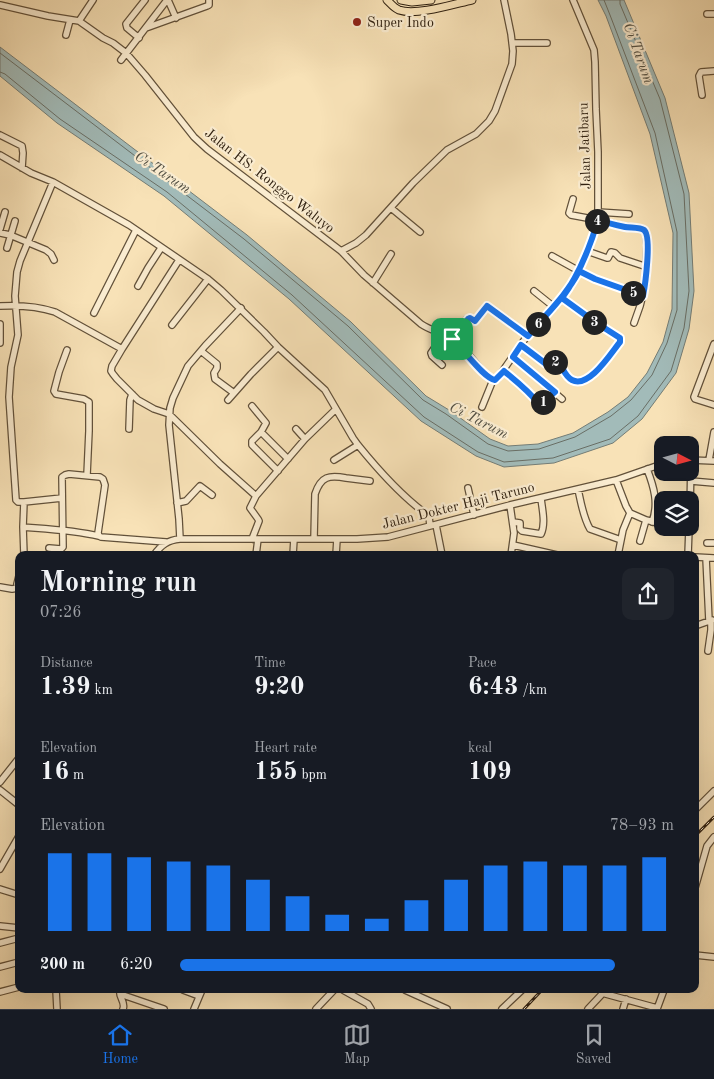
<!DOCTYPE html>
<meta charset="utf-8">
<style>
:root{--surface:#171b24;--page:#20242c;--text:#f1f3f6;--muted:#9ea1a6;--line:#363941;--accent:#1a73e8}
body{margin:0;font-family:"Old Standard TT",serif;background:var(--page);color:var(--text);height:100vh;display:flex;flex-direction:column;font-size:19px;white-space:nowrap}
*{box-sizing:border-box;margin:0}
p{font-size:16px;color:var(--muted)}
.icon{flex:none;width:28px;height:28px;fill:none;stroke:currentColor;stroke-width:2;stroke-linecap:round;stroke-linejoin:round}
.map{position:relative;flex:1;overflow:hidden}
.drawer{position:absolute;left:15px;top:551px;width:684px;height:442px;display:flex;flex-direction:column;background:var(--surface);border-radius:10px;box-shadow:0 5px 20px #0002}
.drawer>*{flex:none}
.needle{width:32px;rotate:96deg}
.tools{position:absolute;left:654px;top:436px;display:grid;gap:10px}
.tools a{display:grid;place-items:center;width:45px;height:45px;border-radius:10px;background:var(--surface);box-shadow:0 5px 20px #0002;font-size:25px}
.pin{position:absolute;display:grid;place-items:center;width:42px;height:42px;color:#fff;margin:-21px;border-radius:10px;box-shadow:0 2px 8px #0006}
.km{position:absolute;width:25px;height:25px;margin:-12px;border-radius:50%;background:#222;color:#fff;font-size:14px;line-height:25px;text-align:center}
.round{display:grid;place-items:center;flex:none;width:52px;height:52px;border-radius:10px;background:var(--page)}
.headline{display:flex;align-items:center;justify-content:space-between;height:85px;padding:0 25px}
h1{font-size:28px;font-weight:600;line-height:38px}
.figures{display:grid;grid-template-columns:repeat(3,1fr);gap:8px;height:85px;padding:5px 25px}
.figures div{display:grid;align-content:center}
.figures b{font-size:25px;font-weight:600}
.figures small{font-size:14px;font-weight:400}
.figures p{font-size:14px}
.chart{height:140px;padding:10px 25px}
.chart p{display:flex;justify-content:space-between}
.chart svg{width:100%;height:90px;margin-top:5px;stroke:var(--accent);stroke-width:6}
ul{padding:0 25px;list-style:none;font-size:16px}
li{display:grid;grid-template-columns:80px 60px 1fr;align-items:center;height:38px}
li i{height:12px;border-radius:6px;background:var(--accent)}
.tabs{display:flex;justify-content:space-around;align-items:center;height:70px;border-top:1px solid var(--line);background:var(--surface);font-size:14px;color:var(--muted)}
.tabs a{display:grid;justify-items:center;gap:2px}
.tabs .active{color:var(--accent)}
.map>svg:first-child{display:block}
.water{fill:#a2bbb9;stroke:#747d76}
.lines{fill:none;stroke-linecap:round;stroke-linejoin:round}
.shore{stroke:#696e65;stroke-width:1}
.minor-casing{stroke:#62513a;stroke-width:8}
.major-casing{stroke:#302111;stroke-width:9}
.minor{stroke:#faecd0;stroke-width:5.5}
.major{stroke:#f8e2b7;stroke-width:7}
.rail-casing{stroke:#302111;stroke-width:3}
.rail{stroke:#faecd0;stroke-width:1;stroke-dasharray:4;stroke-linecap:butt}
.route-casing{stroke:#fff;stroke-width:10}
.route{stroke:#1a73e8;stroke-width:6}
.poi-dot{fill:#8f2418;stroke:#faecd0;stroke-width:2}
.labels{text-anchor:middle;stroke-width:4.5;stroke-linejoin:round;paint-order:stroke}
.poi-label{font-size:14px;fill:#302111;stroke:#faecd0;text-anchor:start}
.street-label{font-size:14px;fill:#302111;stroke:#faecd0}
.water-label{font-size:15px;font-style:italic;fill:#524f43;stroke:#faecd0}
</style>
<div class="map">
<svg width="714" height="1009" viewBox="0 0 714 1009">
<rect width="100%" height="100%" fill="#f8e2b7"/>
<filter id="stains"><feTurbulence type="fractalNoise" baseFrequency=".004" numOctaves="4"/><feColorMatrix values="0 0 0 0 .2 0 0 0 0 .09 0 0 0 0 .02 0 0 0 .5 -.17"/></filter>
<radialGradient id="worn" r=".72"><stop offset=".6" stop-color="#630" stop-opacity="0"/><stop offset="1" stop-color="#630" stop-opacity=".3"/></radialGradient>
<path class="water" d="M598,0H624L665,98L689,193L694,291L689,329L676,373L642,419L613,443L554,463L504,467L476,456L421,421L289,299L164,196L57,123L0,76V47L247,235L351,322L426,396L449,410L490,439L508,446L538,444L573,433L608,412L628,397L647,373L663,342L672,309L673,233L650,134L606,16Z"/>
<g class="lines">
<path class="shore" d="M0,53L244,239L348,326L423,400L446,414L488,444L508,451L539,449L575,437L611,416L631,400L652,375L667,343L677,310V232L655,133L610,15L604,0
M0,72L5,74L60,119L167,192L292,295L424,417L478,452L504,462L553,458L610,439L638,416L671,371L684,328L689,291L684,194L660,99L620,4V0"/>
<defs>
<path id="minor" d="M168,0L176,18
M0,5L48,16L79,21L103,38L113,43L126,53L145,75L194,137L207,149L341,251L364,275L421,324C431,331 441,332 451,338C465,347 475,364 487,376L493,380
M707,14H714
M79,21L93,0
M146,28L207,6L209,5V0
M66,35L70,20
M139,38L127,28L126,24L145,0
M512,43H547
M121,60L167,0
M702,95L699,76L701,72L714,71
M0,135L22,146L23,153L22,168
M0,155L31,173L53,182L129,225L208,279L221,290L264,332L278,347L325,390L353,438L358,445C379,471 402,497 429,516L430,526
M53,182L20,261L17,272L15,296L18,335L11,367L9,397L16,500L18,502H24L62,498
M573,199L569,213L571,215L598,220L622,226L638,228L644,230L646,232L647,245L646,282L640,306L634,323
M391,208L420,232
M598,212L629,214
M0,229L5,212
M0,233L10,235L46,250L51,254L54,260
M7,248L15,221
M341,251L356,243L366,235L413,183L447,150L476,134L489,121L495,111L512,64L513,51L511,34L504,0
M587,251L607,258H608L611,252L615,253L620,258L647,267
M552,256L579,271L595,279L643,296
M179,260L122,349L112,366L111,371L113,374L117,379L138,400L154,409L169,414L220,464L256,496
M373,283L391,254
M138,286L148,268L161,248
M534,291L554,307
M0,306C19,305 37,306 55,312L122,349
M94,313L136,230
M0,324V343
M172,325L208,279
M452,339L467,319L470,318L475,321L487,306L527,336
M714,344L694,397L695,399L714,405
M521,345L546,364H550L557,361C563,366 564,376 572,380C589,389 611,353 620,342V338L595,322L562,298
M67,350L59,372L54,391L56,394L84,399L89,402V431L87,475
M201,351L217,364V368L214,373L215,379L234,393
M513,357L562,399
M442,365L432,356L431,353L444,334
M504,371C516,381 528,390 538,403L543,402L555,392
M228,400L251,374L278,347
M252,406L266,423L261,432L252,441V445L278,471
M482,407L493,380L497,379L527,336L567,291L579,271L589,247L598,220V152L596,109L595,62L594,50L573,0
M129,429L130,400L132,394
M296,429L305,439
M261,432L288,459
M334,460L358,445
M690,460L714,461
M709,460L714,432
M647,469C654,487 659,504 652,522
M616,480L626,506L630,513L623,530L618,555
M691,481L714,483
M468,488L474,515
M578,489C581,503 583,517 590,529L621,540
M24,502L23,527L24,555
M177,503L186,501L200,486L212,495
M510,505L514,533L511,555
M690,511L691,460
M630,513L646,520L662,524
M513,522L520,523V529L522,531L541,534C546,523 542,509 541,498
M436,525L442,555
M23,527C49,529 74,530 99,536
M682,528L689,529
M180,539L179,519L169,425L170,408L173,398L188,366L205,346L241,308
M252,539L259,521L258,519L250,508L256,496L305,439L336,409
M314,539L315,494C321,476 329,475 346,478C354,479 362,480 370,481
M640,541L646,520
M707,543H714
M513,545L557,555
M49,548L61,549L63,547L62,477L65,475L69,474L100,477L103,479L105,485L98,533L99,536L101,537L166,542
M154,555C161,545 168,540 180,539H357L388,537L510,505L616,480L662,464
M256,555L258,539
M293,555L294,539
M336,555L337,539
M688,555L689,528
M695,557L714,558
M706,558L709,621
M19,576L17,584L19,589
M0,587L12,589L18,588
M695,626L712,620
M708,651L711,630V620
M0,782L19,758
M0,790L19,805
M695,810L714,791
M0,869L19,836
M695,888L707,846L714,837
M0,889L19,895
M0,926L19,928
M0,943L19,938
M695,955L714,957
M0,967L19,962
M56,990L57,1009
M120,990C118,997 126,1002 123,1009
M183,990L199,996
M343,990L368,1004L371,1009
M405,990L447,1009
M0,992L19,987
M602,993L657,1008
M123,995L164,1009
M194,1009L202,990
M316,1009L334,990
M502,1009L522,990
M588,1009L604,992
M623,1009L626,999
M657,1009L664,990"/>
<path id="major" d="M387,0C391,4 394,8 399,10C416,16 454,4 472,0
M401,0L412,2L431,0"/>
</defs>
<use href="#minor" class="minor-casing"/>
<use href="#major" class="major-casing"/>
<use href="#minor" class="minor"/>
<use href="#major" class="major"/>
<defs>
<path id="rail" d="M695,836L714,817
M524,1009L542,990"/>
</defs>
<use href="#rail" class="rail-casing"/>
<use href="#rail" class="rail"/>
</g>
<g class="lines">
<defs>
<path id="route" d="M452,339C463,348 483,378 495,380L504,371C516,381 528,390 538,403L543,402L555,392L513,357L521,345L546,364H550L557,361C563,366 564,376 572,380C589,389 611,353 620,342V338L595,322L562,298C579,275 590,247 598,220C607,223 616,225 625,227C630,228 640,227 644,230C652,236 645,286 643,296L595,279L579,271C566,296 546,314 528,336L487,306L475,321L470,318L468,319L452,339"/>
</defs>
<use href="#route" class="route-casing"/>
<use href="#route" class="route"/>
</g>
<circle class="poi-dot" cx="357" cy="22" r="5"/>
<g class="labels">
<g class="poi-label">
<text x="367" y="27">Super Indo</text>
</g>
<g class="street-label">
<text transform="translate(584 146) rotate(-92)" y="5">Jalan Jatibaru</text>
<text transform="translate(270 180) rotate(38)" y="5">Jalan HS. Ronggo Waluyo</text>
<text transform="translate(458 505) rotate(-14)" y="5">Jalan Dokter Haji Taruno</text>
</g>
<g class="water-label">
<text transform="translate(639 53) rotate(70)" y="5">Ci Tarum</text>
<text transform="translate(163 172) rotate(34)" y="5">Ci Tarum</text>
<text transform="translate(479 420) rotate(27)" y="5">Ci Tarum</text>
</g>
</g>
<rect width="100%" height="100%" filter="url(#stains)"/>
<rect width="100%" height="100%" fill="url(#worn)"/>
</svg>
<div class="tools">
<a><svg class="needle" viewBox="-14 -14 28 28"><path d="M0-13l5 13h-10z" fill="#e53935"/><path d="M0 13l5-13h-10z" fill="#9ea1a6"/></svg></a>
<a><svg class="icon" aria-label="layers" viewBox="0 0 24 24"><path d="M12 4l9 5-9 5-9-5zM3 14l9 5 9-5"/></svg></a>
</div>
<div class="pin" style="left:452px;top:339px;background:#1e9e55"><svg class="icon" aria-label="arrive" viewBox="0 0 24 24"><path d="M6 21V4h12l-3 4 3 4H6"/></svg></div>
<b class="km" style="left:543px;top:402px">1</b>
<b class="km" style="left:555px;top:362px">2</b>
<b class="km" style="left:594px;top:322px">3</b>
<b class="km" style="left:597px;top:221px">4</b>
<b class="km" style="left:633px;top:293px">5</b>
<b class="km" style="left:538px;top:324px">6</b>
<section class="drawer">
<div class="headline"><div><h1>Morning run</h1><p>07:26</p></div><a class="round"><svg class="icon" aria-label="share" viewBox="0 0 24 24"><path d="M12 15V3M7 8l5-5 5 5M5 13v7h14v-7"/></svg></a></div>
<div class="figures">
<div><p>Distance</p><b>1.39<small> km</small></b></div>
<div><p>Time</p><b>9:20</b></div>
<div><p>Pace</p><b>6:43<small> /km</small></b></div>
</div>
<div class="figures">
<div><p>Elevation</p><b>16<small> m</small></b></div>
<div><p>Heart rate</p><b>155<small> bpm</small></b></div>
<div><p>kcal</p><b>109</b></div>
</div>
<div class="chart"><p><span>Elevation</span>78–93 m</p>
<svg viewBox="0 0 160 44" preserveAspectRatio="none"><path d="M5 44V6M15 44V6M25 44V8M35 44V10M45 44V12M55 44V19M65 44V27M75 44V36M85 44V38M95 44V29M105 44V19M115 44V12M125 44V10M135 44V12M145 44V12M155 44V8"/></svg>
</div>
<ul>
<li><b>200 m</b>6:20<i style="width:88%"></i></li>
</ul>
</section>
</div>
<nav class="tabs">
<a class="active"><svg class="icon" aria-label="home" viewBox="0 0 24 24"><path d="M3 11l9-7 9 7M6 9v11h12V9"/></svg>Home</a>
<a><svg class="icon" aria-label="map" viewBox="0 0 24 24"><path d="M3 6l6-2 6 2 6-2v14l-6 2-6-2-6 2zM9 4v14M15 6v14"/></svg>Map</a>
<a><svg class="icon" aria-label="saved" viewBox="0 0 24 24"><path d="M7 4h10v16l-5-4-5 4z"/></svg>Saved</a>
</nav>
